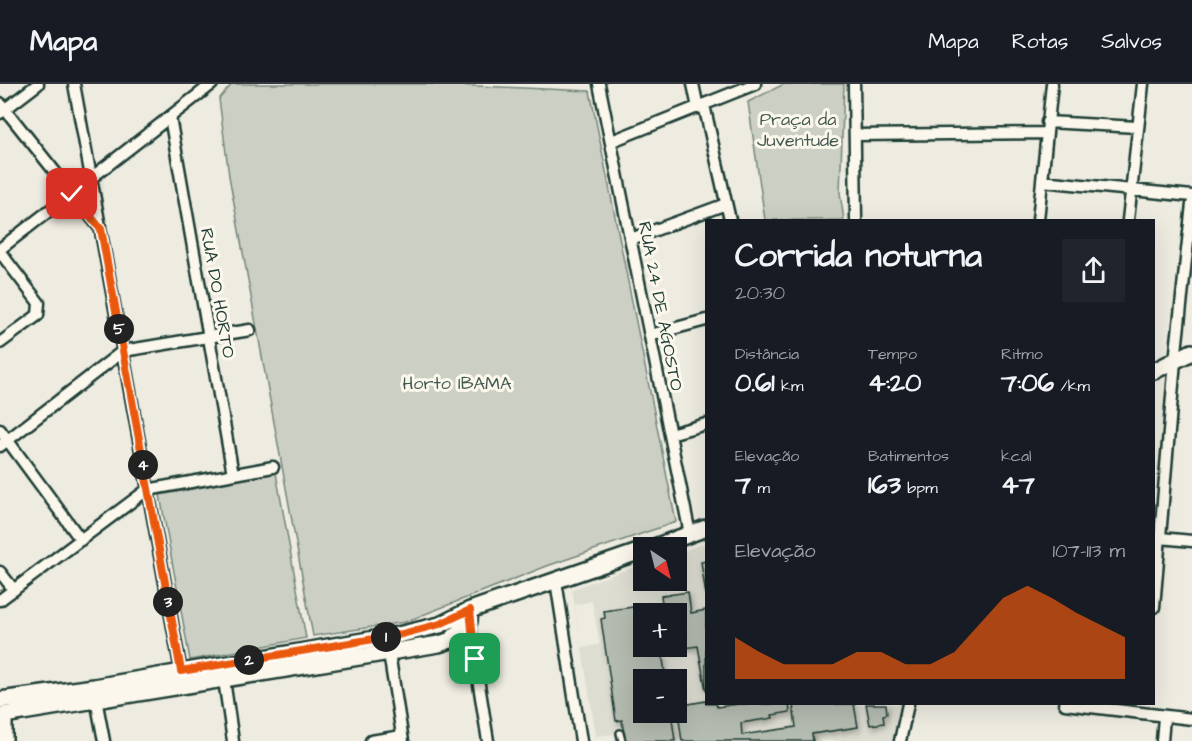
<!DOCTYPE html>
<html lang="pt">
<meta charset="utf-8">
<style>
:root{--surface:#171b24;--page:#20242c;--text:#f1f3f6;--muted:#9ea1a6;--line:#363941;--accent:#ea580c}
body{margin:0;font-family:"Architects Daughter",sans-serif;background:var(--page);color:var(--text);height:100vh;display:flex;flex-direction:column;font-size:22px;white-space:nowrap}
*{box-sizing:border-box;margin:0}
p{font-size:20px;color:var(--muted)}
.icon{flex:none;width:33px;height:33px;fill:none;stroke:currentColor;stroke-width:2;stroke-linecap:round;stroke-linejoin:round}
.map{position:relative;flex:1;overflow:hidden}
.sheet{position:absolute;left:705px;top:135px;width:450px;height:486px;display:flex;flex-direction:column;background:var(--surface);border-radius:0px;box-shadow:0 6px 24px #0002}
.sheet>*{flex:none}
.needle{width:39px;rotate:145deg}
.tools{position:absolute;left:633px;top:453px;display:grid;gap:12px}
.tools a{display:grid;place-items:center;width:54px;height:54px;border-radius:0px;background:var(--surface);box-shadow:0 6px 24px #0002;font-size:30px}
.pin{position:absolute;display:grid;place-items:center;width:51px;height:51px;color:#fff;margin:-26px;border-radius:12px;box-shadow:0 3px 9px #0006}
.km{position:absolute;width:30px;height:30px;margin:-15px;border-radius:50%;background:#222;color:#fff;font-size:16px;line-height:30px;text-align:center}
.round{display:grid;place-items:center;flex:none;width:63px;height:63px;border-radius:0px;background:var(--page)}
.overview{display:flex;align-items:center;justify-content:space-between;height:102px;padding:0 30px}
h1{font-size:33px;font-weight:700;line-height:45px}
.figures{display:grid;grid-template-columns:repeat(3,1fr);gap:9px;height:102px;padding:6px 30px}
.figures div{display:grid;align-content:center}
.figures b{font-size:26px;font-weight:700}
.figures small{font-size:16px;font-weight:400}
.figures p{font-size:16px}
.chart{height:168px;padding:12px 30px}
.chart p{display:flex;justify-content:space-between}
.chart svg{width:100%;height:108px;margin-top:6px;fill:var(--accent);opacity:.7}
header{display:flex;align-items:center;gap:36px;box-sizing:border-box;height:84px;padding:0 30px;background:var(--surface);border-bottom:2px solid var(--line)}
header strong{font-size:28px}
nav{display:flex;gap:33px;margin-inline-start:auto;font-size:21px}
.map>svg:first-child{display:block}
.built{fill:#ddddd2;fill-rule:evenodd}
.green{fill:#cbcfc4;stroke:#75867c;stroke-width:1.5}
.building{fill:#b4bbb0;stroke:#1f3d34;stroke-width:1.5;filter:url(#shadow)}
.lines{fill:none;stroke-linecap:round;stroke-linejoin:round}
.lane-casing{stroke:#1f3d34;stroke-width:10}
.street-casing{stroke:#1f3d34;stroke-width:15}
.secondary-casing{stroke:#1f3d34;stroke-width:20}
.lane{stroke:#fbf7ec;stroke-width:5}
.street{stroke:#fbf7ec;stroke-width:10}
.secondary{stroke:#fbf7ec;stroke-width:15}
.route-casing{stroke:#fff;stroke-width:12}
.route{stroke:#ea580c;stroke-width:8}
.labels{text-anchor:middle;stroke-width:6;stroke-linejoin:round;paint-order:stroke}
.park-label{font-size:18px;fill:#415a51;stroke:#fbf7ec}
.street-label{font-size:18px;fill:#1f3d34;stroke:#fbf7ec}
</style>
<header>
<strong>Mapa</strong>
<nav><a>Mapa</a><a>Rotas</a><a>Salvos</a></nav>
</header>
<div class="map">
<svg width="1192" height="657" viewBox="0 0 1192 657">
<defs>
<filter id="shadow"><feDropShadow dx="2" dy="3" stdDeviation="3" flood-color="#0004"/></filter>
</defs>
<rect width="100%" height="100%" fill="#eeece1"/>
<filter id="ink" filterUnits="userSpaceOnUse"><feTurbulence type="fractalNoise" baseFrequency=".0167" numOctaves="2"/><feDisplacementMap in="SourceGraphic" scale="12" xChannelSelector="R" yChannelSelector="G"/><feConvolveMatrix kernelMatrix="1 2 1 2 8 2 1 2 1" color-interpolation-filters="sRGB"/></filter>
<g filter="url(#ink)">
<path class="built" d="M706,459V620H905L898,657H615L614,650L597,652V657L572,505L643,480L644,496H676L677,469ZM592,517L600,560L582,564L574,521ZM644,530H676V562H644ZM644,596H676V628H644Z"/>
<path class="green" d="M232,0H430L590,7L676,438L547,482L405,538L313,552L229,92L219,15Z
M784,0H844L840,109L844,136H765L748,18Z
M276,389L306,554L190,576L160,411Z"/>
<path class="building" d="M706,477V512L701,478Z
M688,508L691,529L706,526V607L698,562L669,566V562H676V530H664L661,512Z
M655,520L656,530H644V562H661L666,596H644V628H671L675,657H625L622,636L616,637L601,535L605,534L604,527Z
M706,617V620H716L717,623L739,620H789L790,628L772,631L773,634L741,639L742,651L796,643L793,620H854L858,643L812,650L813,657H682L677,622Z
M866,620H886L887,630L883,631L884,639L870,641Z"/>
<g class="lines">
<defs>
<path id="lane" d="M620,649L622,657"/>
<path id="street" d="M74,0L182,593
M599,0L690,450
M693,0L698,24
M854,0L856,136
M0,19L99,143
M704,21L730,136
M0,29L38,0
M170,33L233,390
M1047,38L1137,43
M855,51L1046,49
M612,57L755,0
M1042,97L1192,112
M1038,136L1052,0
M1128,136L1143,0
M631,155L726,120
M0,165L212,0
M0,168L39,219L38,231L0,259
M650,251L706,236
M0,346L81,456
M670,350L706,340
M0,362L123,267L250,246
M1160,454L1192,457
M0,488L14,506
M556,497L581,657
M0,516L147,406L273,383
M1154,523L1175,277L1192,120
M469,538L488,657
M389,569L403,657
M223,589L233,657
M95,610L104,657
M1065,620L1192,635
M371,657L402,652
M900,657L908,620
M1162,657L1164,633"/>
<path id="secondary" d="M1154,287L1192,268
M652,464L706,444
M0,616L94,603L398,551L440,541L470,526L644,466
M4,657V631L439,560L451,556L469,538L470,526"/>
</defs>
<use href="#lane" class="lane-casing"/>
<use href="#street" class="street-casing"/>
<use href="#secondary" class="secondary-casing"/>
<use href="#lane" class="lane"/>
<use href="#street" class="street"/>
<use href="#secondary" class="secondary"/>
</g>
</g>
<g class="lines" filter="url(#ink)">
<defs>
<path id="route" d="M72,110L101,145L181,587L398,551L440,540L470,526L475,575"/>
</defs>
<use href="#route" class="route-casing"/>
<use href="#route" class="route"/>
</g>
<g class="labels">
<g class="park-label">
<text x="798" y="41">Praça da<tspan x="798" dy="21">Juventude</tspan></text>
<text x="457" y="305">Horto IBAMA</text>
</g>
<g class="street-label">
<text transform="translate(218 209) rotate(80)" y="6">RUA DO HORTO</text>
<text transform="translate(661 222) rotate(79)" y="6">RUA 24 DE AGOSTO</text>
</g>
</g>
</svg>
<div class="tools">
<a><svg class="needle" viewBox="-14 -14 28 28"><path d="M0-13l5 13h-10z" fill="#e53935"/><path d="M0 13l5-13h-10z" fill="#9ea1a6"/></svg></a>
<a>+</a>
<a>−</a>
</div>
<div class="pin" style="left:475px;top:575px;background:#1e9e55"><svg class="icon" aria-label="arrive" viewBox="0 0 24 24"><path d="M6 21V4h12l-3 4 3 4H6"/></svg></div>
<div class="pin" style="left:72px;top:110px;background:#d93025"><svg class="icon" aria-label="check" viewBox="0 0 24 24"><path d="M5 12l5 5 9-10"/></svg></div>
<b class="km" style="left:386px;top:553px">1</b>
<b class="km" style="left:249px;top:576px">2</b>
<b class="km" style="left:168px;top:518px">3</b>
<b class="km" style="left:143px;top:381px">4</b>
<b class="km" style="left:119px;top:245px">5</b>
<section class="sheet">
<div class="overview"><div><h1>Corrida noturna</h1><p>20:30</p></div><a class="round"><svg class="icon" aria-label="share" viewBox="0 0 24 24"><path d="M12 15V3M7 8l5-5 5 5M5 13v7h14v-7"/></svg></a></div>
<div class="figures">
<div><p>Distância</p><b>0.61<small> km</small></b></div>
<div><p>Tempo</p><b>4:20</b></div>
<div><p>Ritmo</p><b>7:06<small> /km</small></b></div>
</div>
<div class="figures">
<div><p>Elevação</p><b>7<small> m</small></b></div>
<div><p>Batimentos</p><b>163<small> bpm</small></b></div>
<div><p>kcal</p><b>47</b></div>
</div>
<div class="chart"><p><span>Elevação</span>107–113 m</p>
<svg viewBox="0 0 160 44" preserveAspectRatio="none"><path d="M0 44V27L10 33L20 38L30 38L40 38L50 33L60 33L70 38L80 38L90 33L100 22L110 11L120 6L130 11L140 17L150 22L160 27V44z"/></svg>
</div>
</section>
</div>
